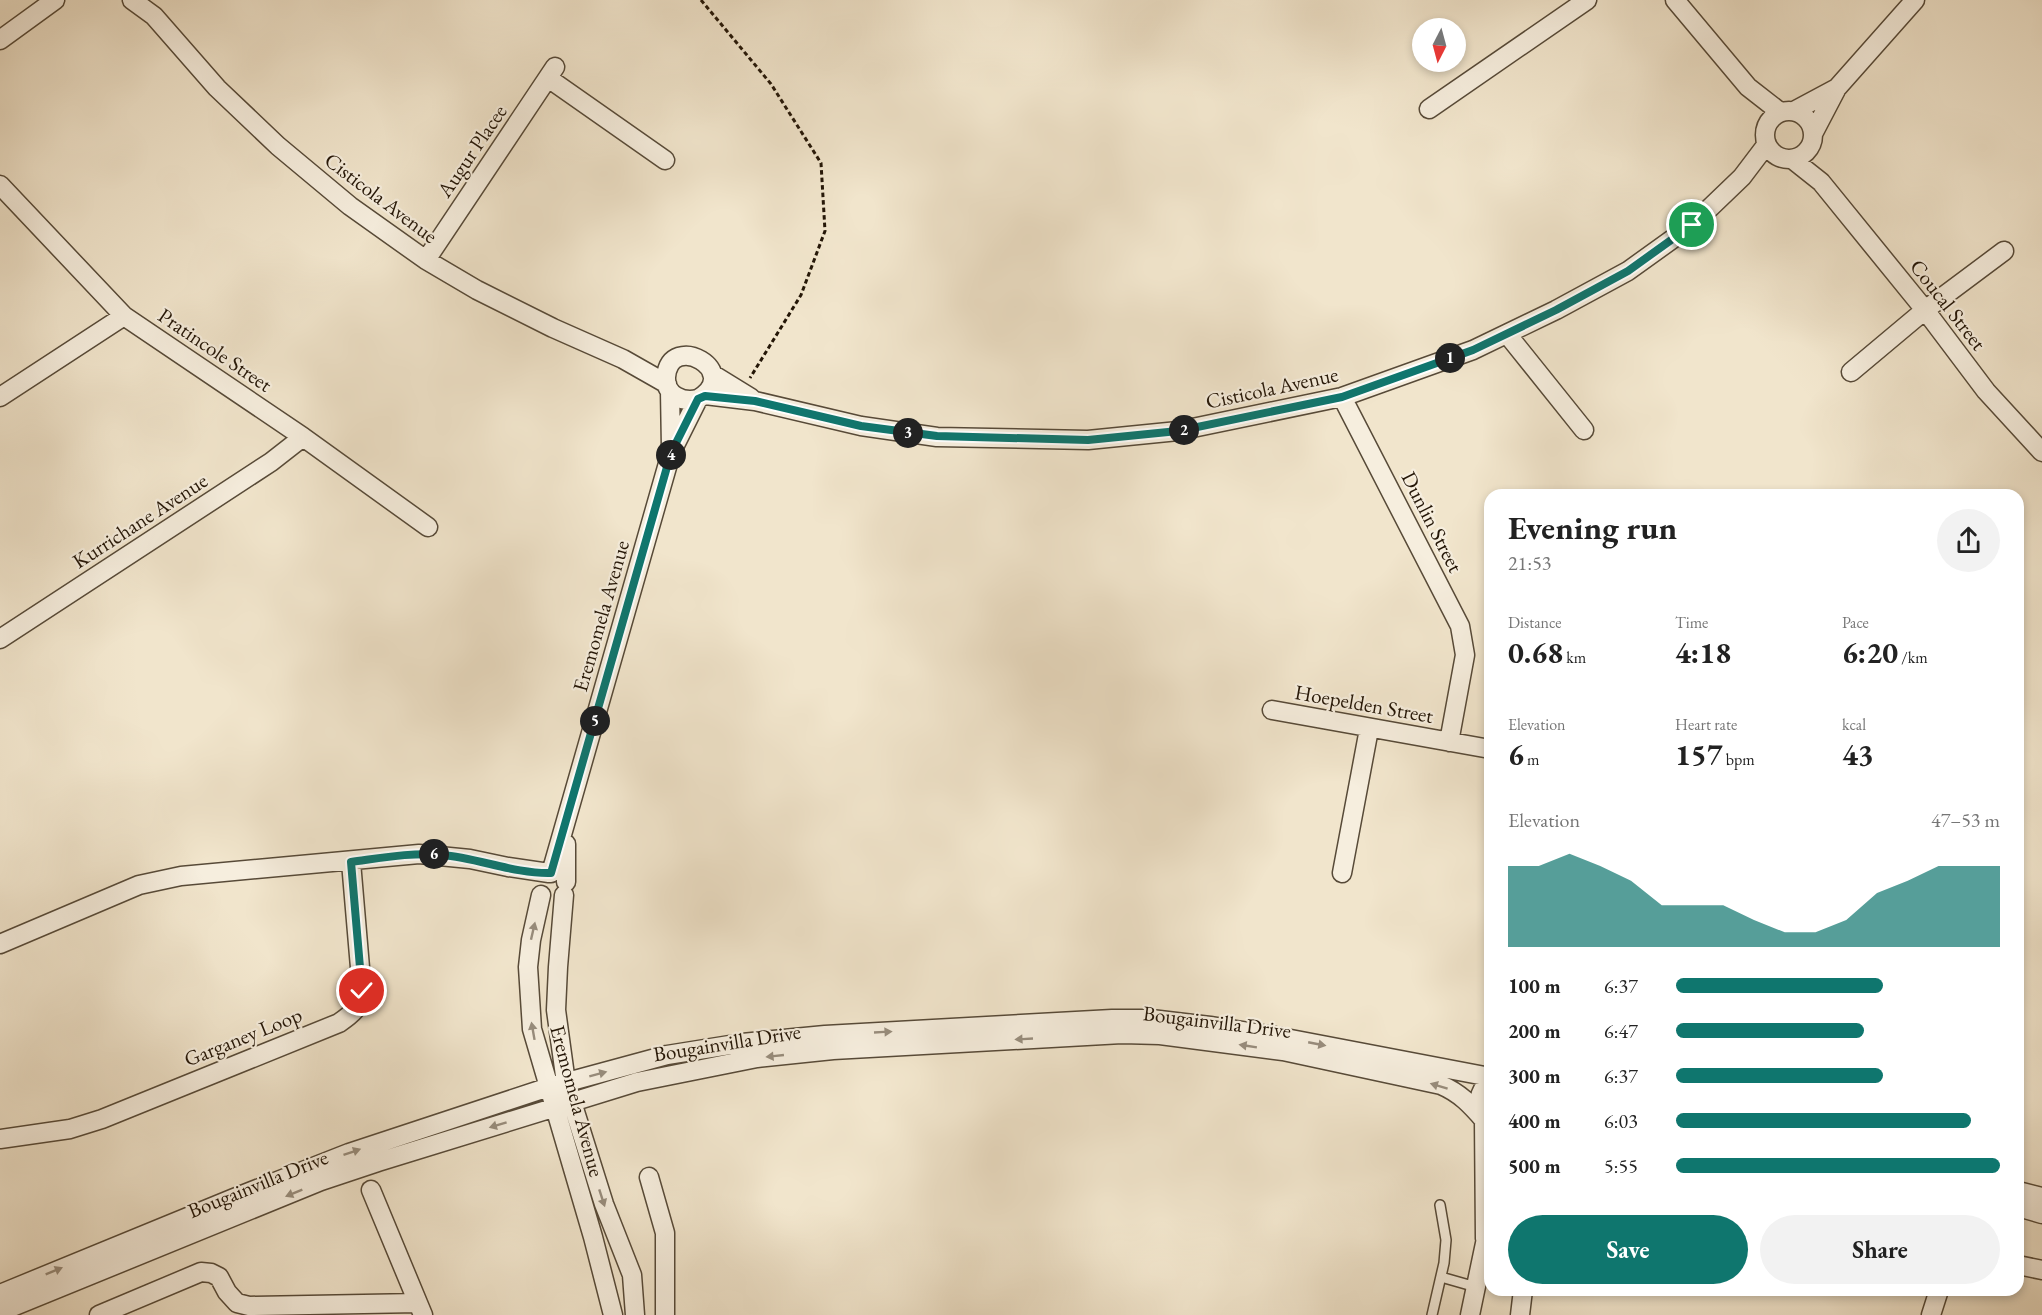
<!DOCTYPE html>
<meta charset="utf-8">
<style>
:root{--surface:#fff;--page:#f2f2f2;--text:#222;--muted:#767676;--accent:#0f766e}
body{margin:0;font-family:"EB Garamond",serif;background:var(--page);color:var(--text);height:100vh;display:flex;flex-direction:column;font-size:22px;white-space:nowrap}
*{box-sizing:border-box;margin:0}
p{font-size:20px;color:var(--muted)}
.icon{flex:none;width:33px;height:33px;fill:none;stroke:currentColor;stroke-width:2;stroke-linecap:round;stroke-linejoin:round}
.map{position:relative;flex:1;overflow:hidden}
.side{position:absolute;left:1484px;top:489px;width:540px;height:807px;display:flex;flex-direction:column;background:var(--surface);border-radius:18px;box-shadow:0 3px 9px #0003}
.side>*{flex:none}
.needle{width:39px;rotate:186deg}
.controls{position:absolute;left:1412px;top:18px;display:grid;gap:12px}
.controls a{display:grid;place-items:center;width:54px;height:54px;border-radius:50%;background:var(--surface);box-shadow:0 3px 9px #0003;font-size:30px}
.pin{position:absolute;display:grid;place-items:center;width:51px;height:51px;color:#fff;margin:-26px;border:3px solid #fff;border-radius:50%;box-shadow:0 2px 6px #0007}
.km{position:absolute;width:30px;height:30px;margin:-15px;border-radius:50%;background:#222;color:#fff;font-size:16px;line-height:30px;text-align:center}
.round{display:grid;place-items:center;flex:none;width:63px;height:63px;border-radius:32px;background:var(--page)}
.summary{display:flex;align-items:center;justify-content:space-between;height:102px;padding:0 24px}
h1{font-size:33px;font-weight:700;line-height:45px}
.figures{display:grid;grid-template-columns:repeat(3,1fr);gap:9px;height:102px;padding:6px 24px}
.figures div{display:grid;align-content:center}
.figures b{font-size:30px;font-weight:700}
.figures small{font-size:16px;font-weight:400}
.figures p{font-size:16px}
.chart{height:168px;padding:12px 24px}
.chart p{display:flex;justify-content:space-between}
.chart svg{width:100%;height:108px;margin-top:6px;fill:var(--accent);opacity:.7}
.action{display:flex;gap:12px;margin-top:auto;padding:12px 24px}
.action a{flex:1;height:69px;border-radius:36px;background:var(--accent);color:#fff;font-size:24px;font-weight:700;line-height:69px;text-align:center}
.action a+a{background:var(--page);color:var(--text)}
ul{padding:0 24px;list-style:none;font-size:20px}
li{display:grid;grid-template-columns:96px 72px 1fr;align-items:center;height:45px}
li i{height:15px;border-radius:8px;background:var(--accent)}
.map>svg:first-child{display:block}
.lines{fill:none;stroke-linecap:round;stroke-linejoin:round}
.service-casing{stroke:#574a38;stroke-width:12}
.minor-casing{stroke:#574a38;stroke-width:21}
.path{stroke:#241607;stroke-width:3;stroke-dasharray:4.5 3;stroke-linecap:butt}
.service{stroke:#f6eede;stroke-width:9}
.minor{stroke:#f6eede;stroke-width:18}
.oneway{fill:#988d7d}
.route-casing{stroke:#fff;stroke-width:12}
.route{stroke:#0f766e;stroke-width:8}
.labels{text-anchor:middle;stroke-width:4.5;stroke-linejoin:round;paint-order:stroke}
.street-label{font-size:21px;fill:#241607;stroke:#f6eede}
</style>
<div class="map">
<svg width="2042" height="1315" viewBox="0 0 2042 1315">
<rect width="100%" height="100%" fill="#f1e5cc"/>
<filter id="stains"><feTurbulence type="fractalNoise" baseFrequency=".00333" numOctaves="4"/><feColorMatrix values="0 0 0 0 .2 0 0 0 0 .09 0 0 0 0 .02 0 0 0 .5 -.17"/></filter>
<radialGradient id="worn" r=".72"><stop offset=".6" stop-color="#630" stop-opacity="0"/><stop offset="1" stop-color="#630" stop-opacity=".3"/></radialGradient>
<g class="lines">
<defs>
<path id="service" d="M1441,1277L1476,1287
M1432,1315L1444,1263L1446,1240L1440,1205"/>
<path id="minor" d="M132,0L154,16L217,88L278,146L350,206L426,260L477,290L553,328L623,359L667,384
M1675,0L1748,87L1780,112
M0,40L55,0
M548,78L665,160
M1429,109L1587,0
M1765 135a24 24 0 1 1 48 0a24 24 0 1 1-48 0Z
M1794,111L1837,88
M1814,132L1837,88L1915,0
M1792,159L1821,182L1925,310L1986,391L2042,452
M0,185L124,316L303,437L428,527
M426,260L555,67
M1507,334L1584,430
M1851,372L1925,310L2004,251
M712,374L751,398
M670,391L671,448
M705,395L755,401L861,426L937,437L1088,440L1178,431L1342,397L1473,350L1556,310L1628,271L1692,225L1742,177L1767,144
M0,397L124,316
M1342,397L1460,626L1465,655L1449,742
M0,639L271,462L303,437
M1272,710L1490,749
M566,844V882
M551,873L671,453L698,399C744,372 670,330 666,377C665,395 683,403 698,399
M1342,873L1369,729
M541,895L531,940L528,967L532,1029L593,1237L613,1315
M564,895L558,967L556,1010L566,1083L604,1204L632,1275L635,1315
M0,944L139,885L181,876L419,854L470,859L508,867L549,873
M1484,1119C1476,1105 1478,1092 1490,1081
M0,1139L70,1129L102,1119L339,1023C352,1014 360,1008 362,991L351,862
M649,1177L665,1233V1315
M371,1190L423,1315
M2018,1191L2042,1197
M2018,1207L2042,1214
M2018,1265L2042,1270
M0,1294L234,1198L349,1153L549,1087L667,1055L742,1043L825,1035L1112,1019H1151L1210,1026L1275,1036L1490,1077
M0,1312L321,1181L378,1162L637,1082L757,1058L833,1050L1122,1034L1160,1035L1283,1051L1441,1085C1460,1093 1471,1105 1484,1120L1485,1239
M99,1315L201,1272L211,1273L219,1277L227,1292L237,1303L249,1306L418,1303
M1470,1315L1488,1229
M1520,1315L1523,1290
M1931,1315L1939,1290"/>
</defs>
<use href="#service" class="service-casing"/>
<use href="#minor" class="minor-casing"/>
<path class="path" d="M701,0L771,84L821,163L825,231L801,295L750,378"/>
<use href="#service" class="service"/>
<use href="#minor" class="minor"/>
</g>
<defs><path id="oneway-solid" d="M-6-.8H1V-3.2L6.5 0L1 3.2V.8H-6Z" transform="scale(1.5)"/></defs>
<g class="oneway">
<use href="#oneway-solid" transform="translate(533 931) rotate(-77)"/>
<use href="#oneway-solid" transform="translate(533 1031) rotate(-100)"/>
<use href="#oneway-solid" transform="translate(883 1032) rotate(-3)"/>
<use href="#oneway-solid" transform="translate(1024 1039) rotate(177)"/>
<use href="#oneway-solid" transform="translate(1317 1044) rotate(11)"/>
<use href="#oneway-solid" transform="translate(1248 1046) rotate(-171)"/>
<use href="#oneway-solid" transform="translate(775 1056) rotate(174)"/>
<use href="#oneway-solid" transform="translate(598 1074) rotate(-15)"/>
<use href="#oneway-solid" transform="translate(1439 1086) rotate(-163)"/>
<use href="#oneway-solid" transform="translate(498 1125) rotate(163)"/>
<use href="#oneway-solid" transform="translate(352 1152) rotate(-19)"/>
<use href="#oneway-solid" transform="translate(294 1193) rotate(158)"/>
<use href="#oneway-solid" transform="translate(602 1198) rotate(72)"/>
<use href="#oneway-solid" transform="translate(54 1271) rotate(-22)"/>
</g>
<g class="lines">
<defs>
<path id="route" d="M362,991L351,862C381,858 412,852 442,855C478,858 515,874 551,873L671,453L698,399L705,396L755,401L861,426L937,436L1088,440L1178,431L1342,397L1473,350L1556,310L1628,271L1692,225"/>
</defs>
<use href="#route" class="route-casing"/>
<use href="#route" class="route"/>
</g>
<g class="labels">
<g class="street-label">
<text transform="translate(472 151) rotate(-56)" y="7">Augur Placee</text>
<text transform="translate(381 198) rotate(37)" y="7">Cisticola Avenue</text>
<text transform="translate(1948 305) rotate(52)" y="7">Coucal Street</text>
<text transform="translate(215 350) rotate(34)" y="7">Pratincole Street</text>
<text transform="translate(1272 388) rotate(-12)" y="7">Cisticola Avenue</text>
<text transform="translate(140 521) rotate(-33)" y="7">Kurrichane Avenue</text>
<text transform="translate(1432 522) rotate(63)" y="7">Dunlin Street</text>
<text transform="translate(601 616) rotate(-74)" y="7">Eremomela Avenue</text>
<text transform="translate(1364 704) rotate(10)" y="7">Hoepelden Street</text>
<text transform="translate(1217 1022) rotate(7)" y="7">Bougainvilla Drive</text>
<text transform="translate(243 1037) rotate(-22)" y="7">Garganey Loop</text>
<text transform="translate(727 1043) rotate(-9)" y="7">Bougainvilla Drive</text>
<text transform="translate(577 1101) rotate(75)" y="7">Eremomela Avenue</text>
<text transform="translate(258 1184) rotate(-22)" y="7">Bougainvilla Drive</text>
</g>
</g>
<rect width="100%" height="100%" filter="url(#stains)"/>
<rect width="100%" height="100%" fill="url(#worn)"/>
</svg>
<div class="controls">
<a><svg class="needle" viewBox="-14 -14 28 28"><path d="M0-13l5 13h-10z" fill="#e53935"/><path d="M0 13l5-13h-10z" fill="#767676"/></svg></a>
</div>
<div class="pin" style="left:1692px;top:225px;background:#1e9e55"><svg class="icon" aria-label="arrive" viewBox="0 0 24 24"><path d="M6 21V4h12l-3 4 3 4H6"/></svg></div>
<div class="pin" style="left:362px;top:991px;background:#d93025"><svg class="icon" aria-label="check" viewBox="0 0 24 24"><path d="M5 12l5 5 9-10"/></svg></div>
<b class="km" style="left:1450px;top:358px">1</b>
<b class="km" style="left:1184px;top:430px">2</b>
<b class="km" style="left:908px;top:433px">3</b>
<b class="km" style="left:671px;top:455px">4</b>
<b class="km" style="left:595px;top:721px">5</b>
<b class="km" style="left:434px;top:854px">6</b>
<section class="side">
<div class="summary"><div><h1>Evening run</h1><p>21:53</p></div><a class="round"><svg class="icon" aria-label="share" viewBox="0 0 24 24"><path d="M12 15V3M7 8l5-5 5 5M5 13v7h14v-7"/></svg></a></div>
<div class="figures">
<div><p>Distance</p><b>0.68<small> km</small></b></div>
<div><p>Time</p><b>4:18</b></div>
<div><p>Pace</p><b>6:20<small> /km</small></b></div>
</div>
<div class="figures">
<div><p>Elevation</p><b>6<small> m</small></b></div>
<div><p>Heart rate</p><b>157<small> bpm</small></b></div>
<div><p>kcal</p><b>43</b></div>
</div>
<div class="chart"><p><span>Elevation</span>47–53 m</p>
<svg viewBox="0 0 160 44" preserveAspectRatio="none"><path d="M0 44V11L10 11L20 6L30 11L40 17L50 27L60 27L70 27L80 33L90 38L100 38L110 33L120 22L130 17L140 11L150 11L160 11V44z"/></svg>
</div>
<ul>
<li><b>100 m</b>6:37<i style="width:64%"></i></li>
<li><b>200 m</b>6:47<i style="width:58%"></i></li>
<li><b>300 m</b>6:37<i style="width:64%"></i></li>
<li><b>400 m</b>6:03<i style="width:91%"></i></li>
<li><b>500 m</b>5:55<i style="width:100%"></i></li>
</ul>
<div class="action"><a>Save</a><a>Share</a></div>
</section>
</div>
